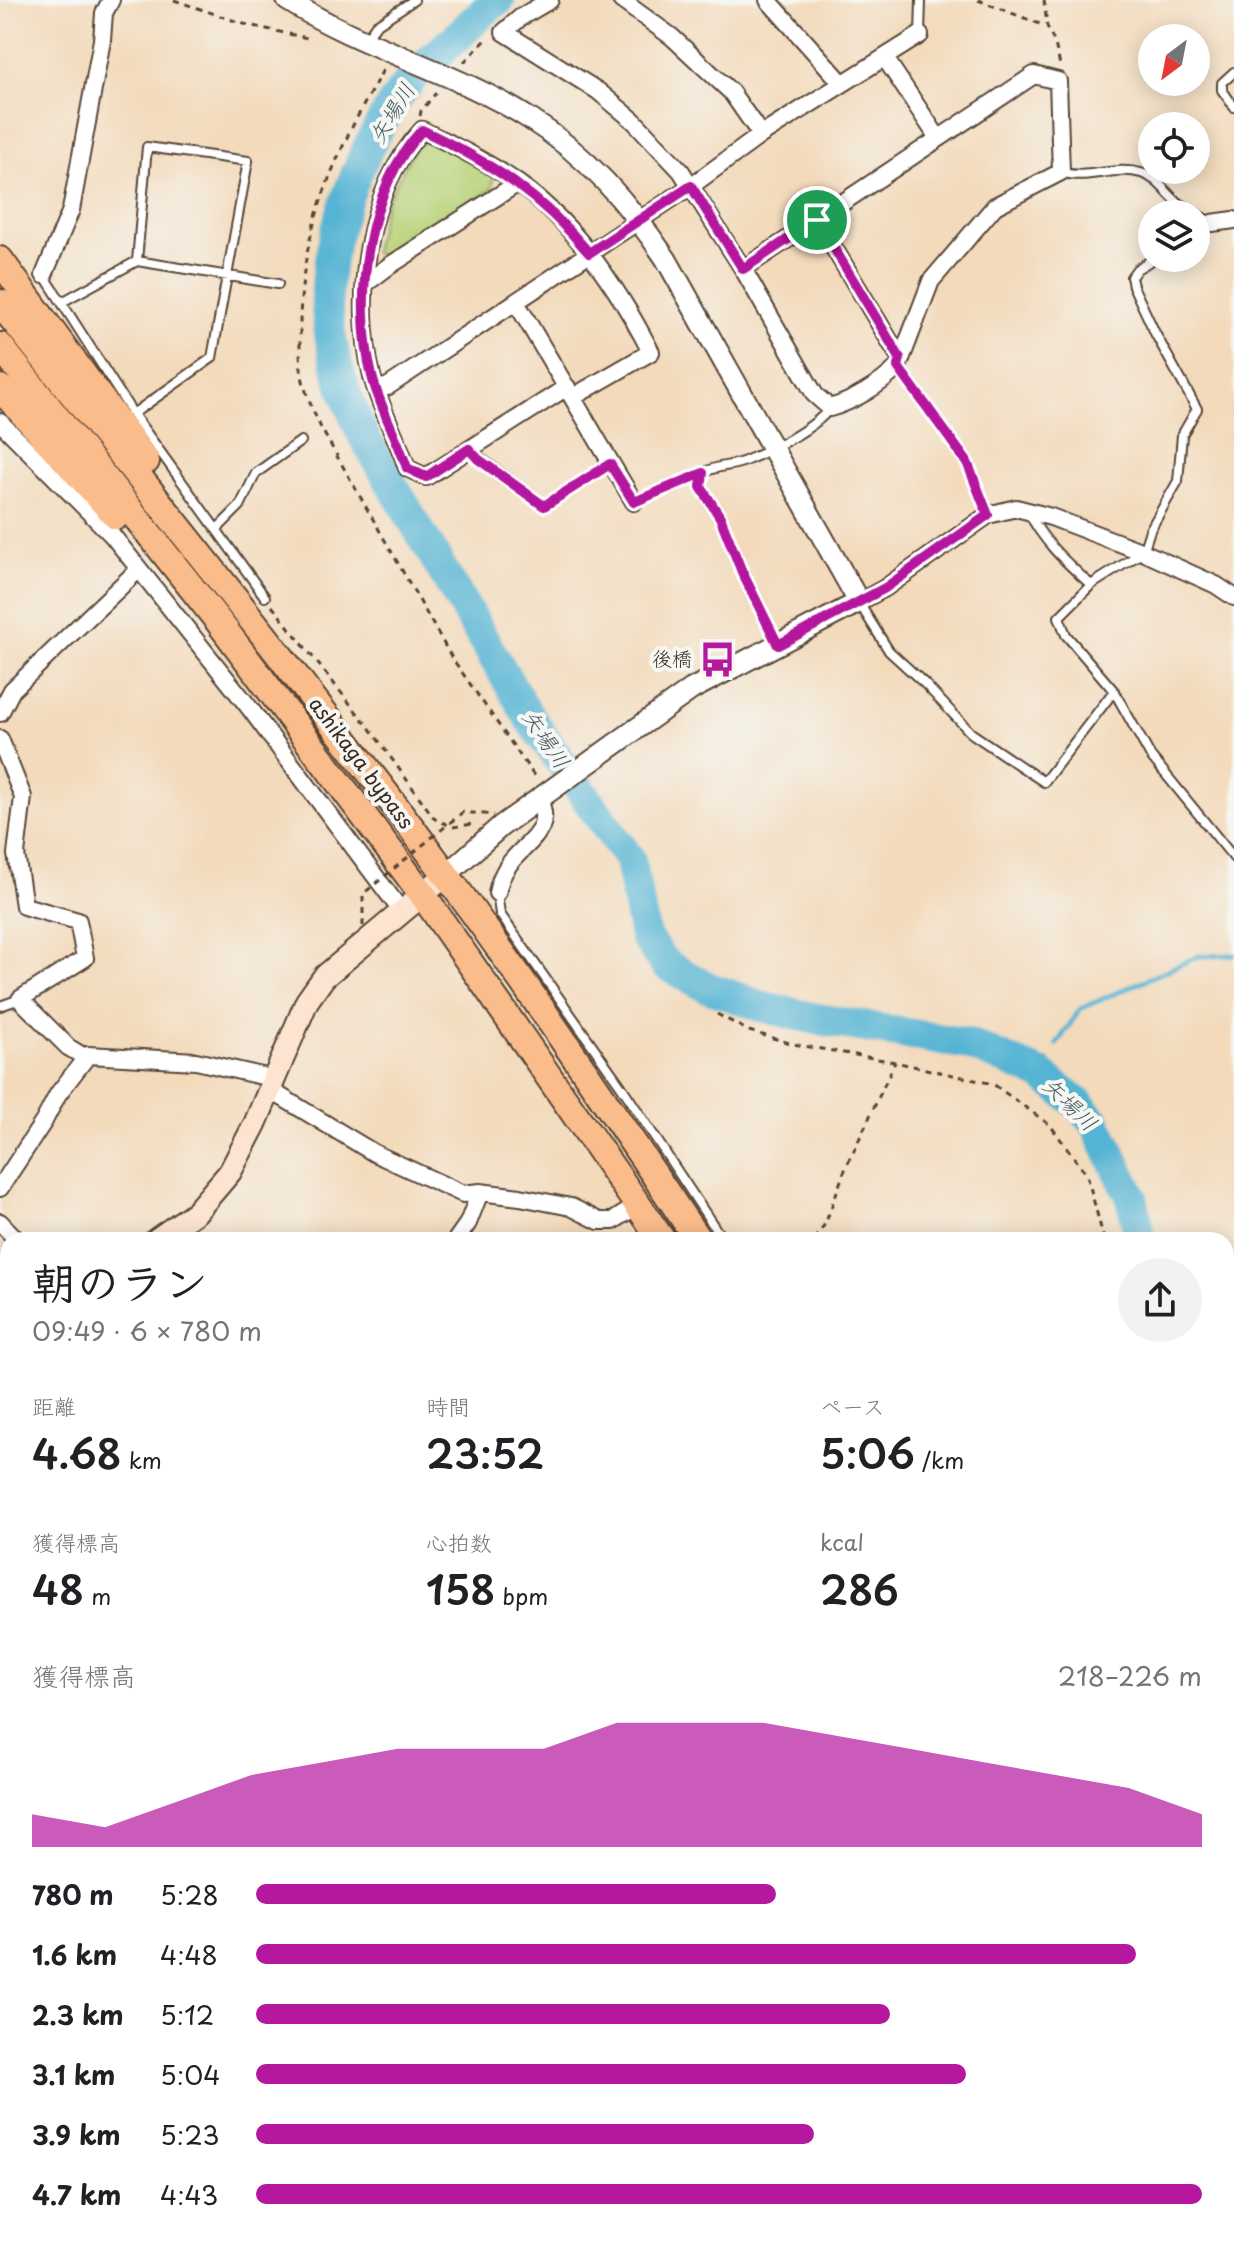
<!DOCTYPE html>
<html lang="ja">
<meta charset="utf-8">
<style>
:root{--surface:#fff;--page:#f2f2f2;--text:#202124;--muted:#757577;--accent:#b5179e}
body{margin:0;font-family:"Playpen Sans","Klee One",sans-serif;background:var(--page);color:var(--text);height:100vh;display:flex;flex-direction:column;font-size:30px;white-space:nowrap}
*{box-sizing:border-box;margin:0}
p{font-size:26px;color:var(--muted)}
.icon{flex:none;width:44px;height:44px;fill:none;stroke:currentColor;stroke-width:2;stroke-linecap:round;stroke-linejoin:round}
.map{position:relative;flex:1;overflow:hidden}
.sheet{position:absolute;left:0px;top:1232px;width:1234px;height:1010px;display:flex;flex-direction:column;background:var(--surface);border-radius:24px 24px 0 0;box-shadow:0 4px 20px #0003}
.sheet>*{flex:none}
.needle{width:52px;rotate:212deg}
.buttons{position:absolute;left:1138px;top:24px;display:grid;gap:16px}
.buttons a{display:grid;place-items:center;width:72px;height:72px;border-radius:50%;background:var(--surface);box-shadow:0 4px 20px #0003;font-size:40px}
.pin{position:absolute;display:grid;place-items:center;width:68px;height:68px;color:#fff;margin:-34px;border:4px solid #fff;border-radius:50%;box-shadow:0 2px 8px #0007}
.round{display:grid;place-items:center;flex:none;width:84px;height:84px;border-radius:42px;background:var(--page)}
.summary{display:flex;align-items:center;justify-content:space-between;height:136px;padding:0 32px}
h1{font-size:44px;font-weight:600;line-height:60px}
.metrics{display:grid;grid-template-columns:repeat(3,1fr);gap:12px;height:136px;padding:8px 32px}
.metrics div{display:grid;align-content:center}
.metrics b{font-size:40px;font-weight:600}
.metrics small{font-size:22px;font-weight:400}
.metrics p{font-size:22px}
.chart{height:224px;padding:16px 32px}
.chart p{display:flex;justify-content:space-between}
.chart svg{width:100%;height:144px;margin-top:8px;fill:var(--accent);opacity:.7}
ul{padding:0 32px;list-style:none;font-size:26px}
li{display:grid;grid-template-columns:128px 96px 1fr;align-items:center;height:60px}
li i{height:20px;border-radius:10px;background:var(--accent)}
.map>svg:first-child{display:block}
.green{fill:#b7d176;stroke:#797e4a;stroke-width:2}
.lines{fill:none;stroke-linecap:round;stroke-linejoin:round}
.stream{stroke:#54b4d3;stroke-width:5}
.river{stroke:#54b4d3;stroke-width:32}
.service-casing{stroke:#574436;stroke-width:12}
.minor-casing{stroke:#574436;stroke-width:20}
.tertiary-casing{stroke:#574436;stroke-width:24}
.secondary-casing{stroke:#574436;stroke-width:26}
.trunk-casing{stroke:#574436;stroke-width:30}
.path{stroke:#574436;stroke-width:3;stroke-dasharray:6 6;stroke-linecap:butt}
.service{stroke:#fff;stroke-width:8}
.minor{stroke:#fff;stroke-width:16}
.tertiary{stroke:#fff;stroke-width:20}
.secondary{stroke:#fde4d1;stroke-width:22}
.trunk{stroke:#fabc8b;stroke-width:26}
.path-bridge{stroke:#574436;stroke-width:3;stroke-dasharray:6 6;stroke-linecap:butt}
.route-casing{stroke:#fff;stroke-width:16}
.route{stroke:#b5179e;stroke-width:10}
.labels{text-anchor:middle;stroke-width:8;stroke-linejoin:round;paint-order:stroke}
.poi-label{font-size:20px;fill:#3b2a1e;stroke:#f6f6f2;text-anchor:end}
.street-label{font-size:20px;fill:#3b2a1e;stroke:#f6f6f2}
.water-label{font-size:22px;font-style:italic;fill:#445a5d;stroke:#f6f6f2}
</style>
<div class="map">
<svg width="1234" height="2241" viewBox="0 0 1234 2241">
<rect width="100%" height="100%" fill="#f6f6f2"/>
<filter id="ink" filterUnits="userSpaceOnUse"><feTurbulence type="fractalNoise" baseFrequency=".0125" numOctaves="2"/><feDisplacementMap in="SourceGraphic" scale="16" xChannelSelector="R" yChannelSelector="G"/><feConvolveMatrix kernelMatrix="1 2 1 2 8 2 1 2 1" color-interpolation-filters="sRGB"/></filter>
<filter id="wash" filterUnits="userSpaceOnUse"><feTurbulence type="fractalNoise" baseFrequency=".006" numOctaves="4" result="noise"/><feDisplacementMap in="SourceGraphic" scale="32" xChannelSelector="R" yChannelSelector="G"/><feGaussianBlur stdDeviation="1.8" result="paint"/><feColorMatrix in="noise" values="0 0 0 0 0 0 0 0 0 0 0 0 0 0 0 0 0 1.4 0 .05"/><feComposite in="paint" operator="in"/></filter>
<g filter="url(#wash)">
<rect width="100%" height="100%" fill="#f3dabb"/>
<path class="green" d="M430,141L494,175L492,189L385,260L373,252L386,202L416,145Z"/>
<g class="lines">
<path class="stream" d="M1057,1044L1080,1009L1199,956L1234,955
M1040,1074L1048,1061"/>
<path class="river" d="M499,0C484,9 471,24 458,36C442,51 422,65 409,82C366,134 323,240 327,308C330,352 345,397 364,437L529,717L630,860L645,937L665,964L707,987L760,1006L817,1019L968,1044L1040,1074L1079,1104L1095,1122L1132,1198L1140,1240
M708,2241L713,2234"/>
</g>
</g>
<g filter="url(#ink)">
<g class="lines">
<defs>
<path id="service" d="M920,35L921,0
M365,40L376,25L414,0
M1234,72L1222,83V90L1234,107
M1061,172C1086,181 1115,165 1141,173C1156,177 1164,190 1175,200C1186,209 1200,216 1212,223L1196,233
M1155,258L1137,269L1131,277L1133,286L1156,335L1197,409L1182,435L1178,481L1150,530L1143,552L1091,585L1059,617L1066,635L1114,691L1150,755L1234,858
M44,275L133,414L265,597
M62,302L137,261L278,284
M899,367L967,462L988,515
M120,423L212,358L248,161L147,147L137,261
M470,450L544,506L610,464
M710,504L701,487L703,473C716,465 731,467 745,461C770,451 814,429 830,408
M1028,511C1043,542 1066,562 1091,585
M218,528L240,506L256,473L301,441
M859,603L889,651L925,684L971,733L1044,782L1114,691
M497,893L500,914L623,1089L723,1240
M0,1006L20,999
M1226,1680L1234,1688
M0,1723L8,1708
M0,1757L8,1760
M1226,1901L1234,1902
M1226,1982L1234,1998
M1226,2012L1234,2006
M0,2079L8,2081
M683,2241L688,2234
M1068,2241L1070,2234
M1151,2241L1157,2234"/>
<path id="minor" d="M550,0L521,17L504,32L598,91L634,121L681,171L743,269L815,395L830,408C854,401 880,385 898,367L931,281L995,206L1061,172L1058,81L1034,75L743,269
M621,0L672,37L731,92L761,135
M768,0L842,83
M885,58L938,138
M817,220L900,358
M1212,223L1234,220
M44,275L71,210L102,40L104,13L111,0
M365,284L389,266L518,183
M516,302L634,502
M567,387L426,477L407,468C397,437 380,408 372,376C353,298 366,191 422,130C455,146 488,162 519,184C577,225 619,290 651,352L573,397
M376,388L387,387L691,186L761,135L920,35
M0,422L112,535L248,706L402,912
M859,602L885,588L988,515L1016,508L1051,517L1143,552L1216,585L1234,597
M0,713L12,690L139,569
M0,739L23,797L16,854L24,906L78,921L85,958L20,999L68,1047L86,1058
M497,893C499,882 503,872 510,863C527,841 555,830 538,798
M270,1090L374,1153L463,1194L480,1192L520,1197L571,1207L599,1221H613L638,1205
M0,1188L44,1121L58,1094L88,1055L196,1061L275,1079
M0,1222L17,1240
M456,1240L468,1223L480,1192
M1226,1452L1234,1432
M0,2037L8,2034
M0,2184L8,2172
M352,2234L364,2241
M425,2234L426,2241
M576,2234L578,2241
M834,2241L837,2234"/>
<path id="tertiary" d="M287,0C363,49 454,70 530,119C587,155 629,204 666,259L859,602L692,689L501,826L446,875"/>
<path id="secondary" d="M156,1240L196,1212L230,1172L255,1124L307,1001L324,977L446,875
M0,1369L8,1361"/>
<path id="trunk" d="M0,260L146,461
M0,303C151,493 304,681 447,876C534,995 616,1117 698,1240
M0,346L219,622L423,895L662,1240
M0,388L116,516
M1226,2027L1234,2039
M1226,2080L1234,2091"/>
</defs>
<use href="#service" class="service-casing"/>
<use href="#minor" class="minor-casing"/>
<use href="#tertiary" class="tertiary-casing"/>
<use href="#secondary" class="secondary-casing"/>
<use href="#trunk" class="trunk-casing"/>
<path class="path" d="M174,0L244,24L307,38
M978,0L1045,26
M1044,0L1047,26L1055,44L1060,65
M464,62L488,38
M383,70C335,154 300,229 300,328C300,347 299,369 305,388C309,402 315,415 321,428L452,658L535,777
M420,116L421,111L436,93
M649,496L690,479
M718,514L742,572L769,627
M272,606L371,730L435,819L453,827L473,824
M717,1014L749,1031L793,1044L895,1062L993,1084L1050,1125L1087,1175L1104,1240
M815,1240L826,1222L844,1172L895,1062
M733,2241L737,2234"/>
<use href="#service" class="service"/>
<use href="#minor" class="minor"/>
<use href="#tertiary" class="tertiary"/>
<use href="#secondary" class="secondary"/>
<use href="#trunk" class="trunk"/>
<path class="path-bridge" d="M363,926V894L463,812L494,815"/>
</g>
</g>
<g class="lines" filter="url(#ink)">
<defs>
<path id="route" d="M422,130C490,162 541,195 589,253L691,186L743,269L817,220L900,358L898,367L967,462L988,515L885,588L778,645L742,572L720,517L701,487L703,473L634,502L610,464L544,506L478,459L469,449L426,477L407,468C397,437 380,408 372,376C353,299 366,190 422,130Z"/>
</defs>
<use href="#route" class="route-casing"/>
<use href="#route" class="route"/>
</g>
<defs>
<symbol id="bus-bare" viewBox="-9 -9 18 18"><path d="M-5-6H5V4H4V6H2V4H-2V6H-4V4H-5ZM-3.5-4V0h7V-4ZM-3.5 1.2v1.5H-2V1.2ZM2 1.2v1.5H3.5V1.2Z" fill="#b5179e" stroke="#f6f6f2" stroke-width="2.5" paint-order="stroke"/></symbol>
</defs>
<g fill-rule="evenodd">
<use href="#bus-bare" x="692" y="634" width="51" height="51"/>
</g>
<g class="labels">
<g class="poi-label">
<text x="692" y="666">後橋</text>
</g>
<g class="street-label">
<text transform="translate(361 763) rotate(53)" y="7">ashikaga bypass</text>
</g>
<g class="water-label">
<text transform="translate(392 113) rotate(-59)" y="8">矢場川</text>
<text transform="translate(546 739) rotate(56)" y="8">矢場川</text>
<text transform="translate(1070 1104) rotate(44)" y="8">矢場川</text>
</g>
</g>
</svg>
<div class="buttons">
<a><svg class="needle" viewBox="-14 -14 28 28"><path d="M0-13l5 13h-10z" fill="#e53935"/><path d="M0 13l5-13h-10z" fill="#757577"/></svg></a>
<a><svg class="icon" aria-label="locate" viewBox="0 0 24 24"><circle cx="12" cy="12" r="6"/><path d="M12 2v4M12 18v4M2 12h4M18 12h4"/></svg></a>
<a><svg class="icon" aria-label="layers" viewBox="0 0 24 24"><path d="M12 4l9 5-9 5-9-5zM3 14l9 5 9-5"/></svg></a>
</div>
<div class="pin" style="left:817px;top:220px;background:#1e9e55"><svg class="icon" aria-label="arrive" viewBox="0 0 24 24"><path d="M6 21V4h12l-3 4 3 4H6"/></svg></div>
<section class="sheet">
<div class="summary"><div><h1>朝のラン</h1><p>09:49 · 6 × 780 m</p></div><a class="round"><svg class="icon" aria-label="share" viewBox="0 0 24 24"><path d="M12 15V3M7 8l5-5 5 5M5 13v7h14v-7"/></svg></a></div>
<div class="metrics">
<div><p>距離</p><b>4.68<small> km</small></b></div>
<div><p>時間</p><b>23:52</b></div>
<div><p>ペース</p><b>5:06<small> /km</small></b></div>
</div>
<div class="metrics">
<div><p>獲得標高</p><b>48<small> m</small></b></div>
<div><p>心拍数</p><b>158<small> bpm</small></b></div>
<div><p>kcal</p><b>286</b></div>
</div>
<div class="chart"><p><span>獲得標高</span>218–226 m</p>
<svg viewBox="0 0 160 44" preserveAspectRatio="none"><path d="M0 44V34L10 38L20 30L30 22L40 18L50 14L60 14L70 14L80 6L90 6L100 6L110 10L120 14L130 18L140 22L150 26L160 34V44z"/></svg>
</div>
<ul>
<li><b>780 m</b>5:28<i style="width:55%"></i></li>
<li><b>1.6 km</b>4:48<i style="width:93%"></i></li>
<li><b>2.3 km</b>5:12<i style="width:67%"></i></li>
<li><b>3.1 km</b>5:04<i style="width:75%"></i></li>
<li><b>3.9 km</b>5:23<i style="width:59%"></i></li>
<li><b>4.7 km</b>4:43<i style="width:100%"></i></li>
</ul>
</section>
</div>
